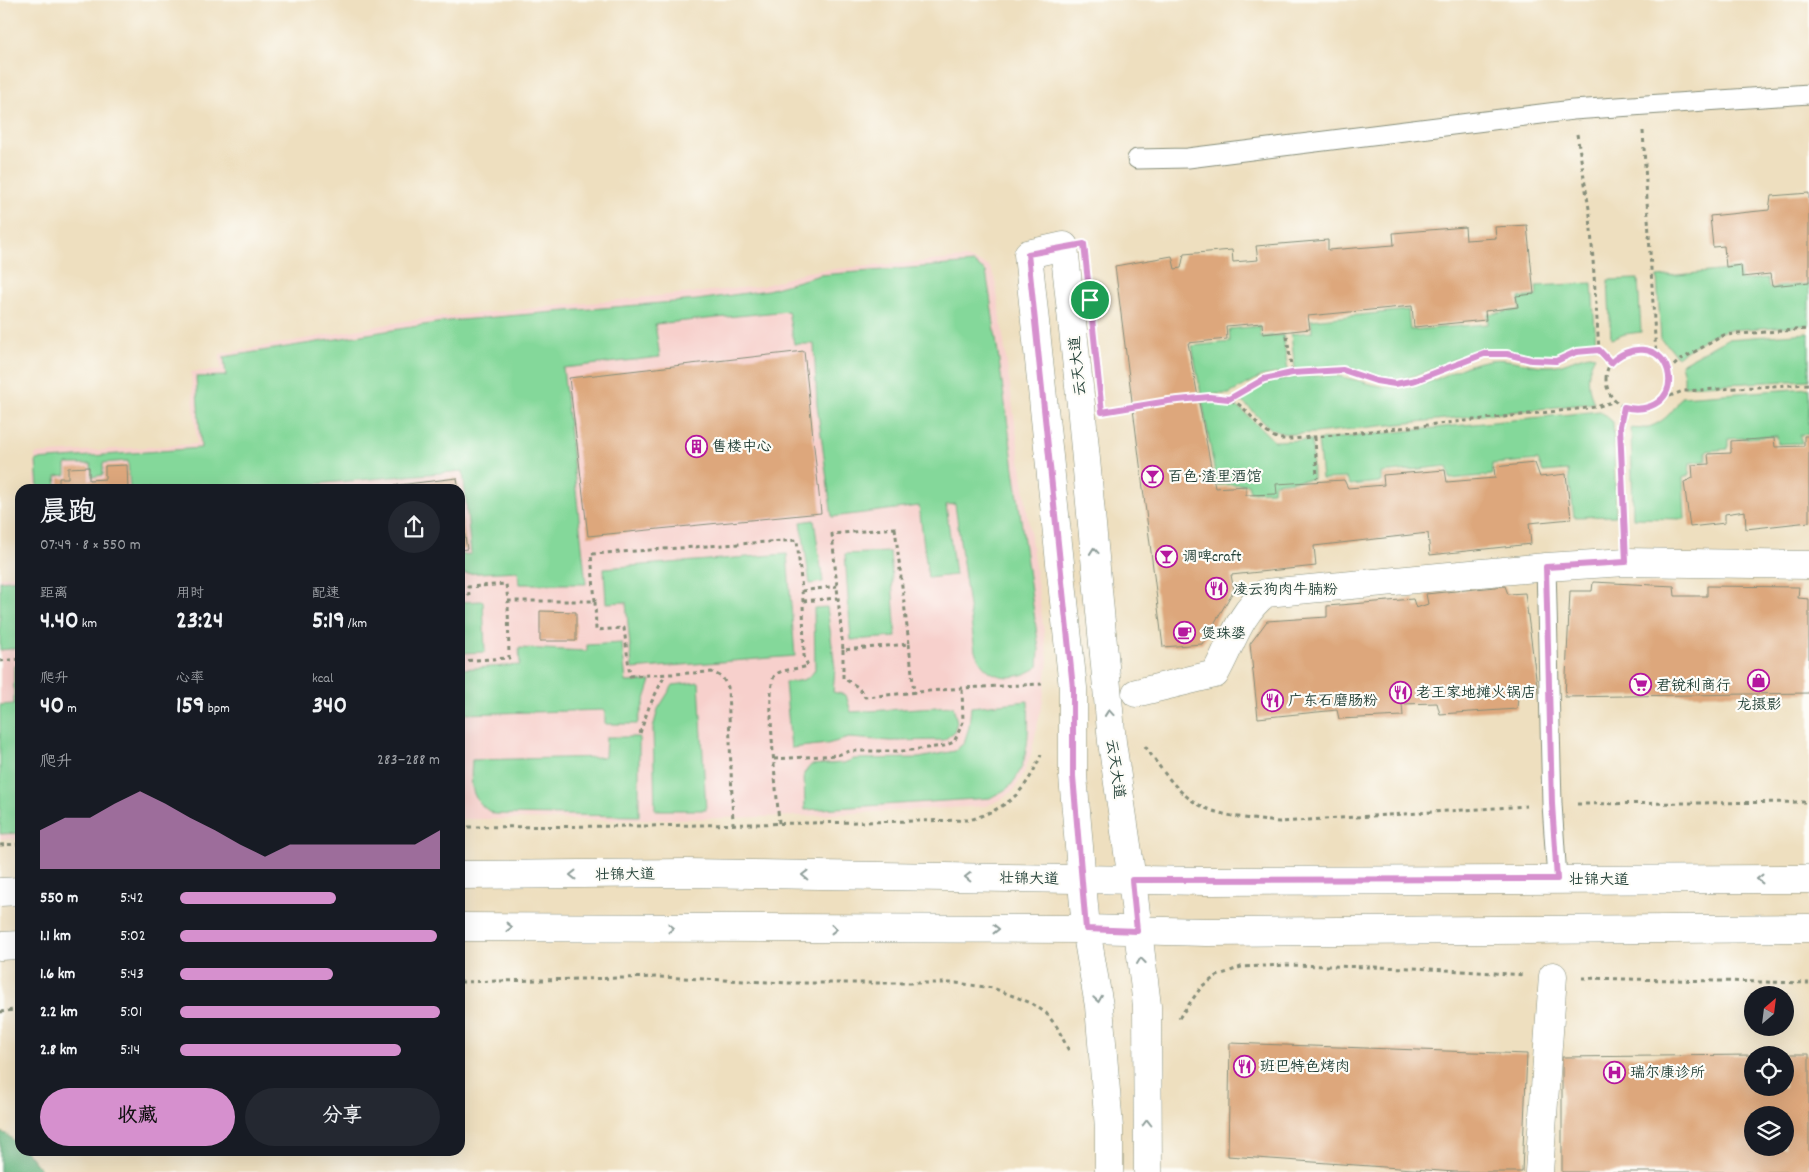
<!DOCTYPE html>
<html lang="zh">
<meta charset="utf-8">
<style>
:root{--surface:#171b24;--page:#242831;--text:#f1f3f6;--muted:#9ea1a6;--accent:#d690ce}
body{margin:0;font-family:Dekko,"LXGW WenKai TC",sans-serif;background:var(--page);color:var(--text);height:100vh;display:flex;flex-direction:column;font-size:19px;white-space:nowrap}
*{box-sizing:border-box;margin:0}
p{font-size:16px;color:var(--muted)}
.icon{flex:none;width:28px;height:28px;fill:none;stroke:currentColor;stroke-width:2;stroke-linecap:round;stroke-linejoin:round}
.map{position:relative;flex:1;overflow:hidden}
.details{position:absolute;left:15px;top:484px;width:450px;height:672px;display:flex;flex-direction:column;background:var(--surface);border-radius:15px;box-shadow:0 5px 20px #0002}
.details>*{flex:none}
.needle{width:32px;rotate:28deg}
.tools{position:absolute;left:1744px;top:986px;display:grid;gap:10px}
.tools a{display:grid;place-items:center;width:50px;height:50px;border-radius:50%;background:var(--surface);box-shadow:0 5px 20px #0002;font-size:25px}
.pin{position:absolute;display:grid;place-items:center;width:42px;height:42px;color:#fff;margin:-21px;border:2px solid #fff;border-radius:50%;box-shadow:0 1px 5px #0007}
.round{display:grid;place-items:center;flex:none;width:52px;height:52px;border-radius:26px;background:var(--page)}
.head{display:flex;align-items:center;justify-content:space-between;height:85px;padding:0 25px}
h1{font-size:28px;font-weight:700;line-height:38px}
.stats{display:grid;grid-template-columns:repeat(3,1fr);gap:8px;height:85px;padding:5px 25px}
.stats div{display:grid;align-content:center}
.stats b{font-size:25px;font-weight:700}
.stats small{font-size:14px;font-weight:400}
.stats p{font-size:14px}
.chart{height:140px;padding:10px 25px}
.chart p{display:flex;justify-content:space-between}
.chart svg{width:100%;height:90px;margin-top:5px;fill:var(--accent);opacity:.7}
.cta{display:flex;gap:10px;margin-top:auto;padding:10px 25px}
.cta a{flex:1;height:58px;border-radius:30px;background:var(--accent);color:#111;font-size:20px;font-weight:700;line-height:58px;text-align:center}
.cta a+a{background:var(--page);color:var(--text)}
ul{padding:0 25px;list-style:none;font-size:16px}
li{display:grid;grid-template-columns:80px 60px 1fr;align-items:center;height:38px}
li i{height:12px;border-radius:6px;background:var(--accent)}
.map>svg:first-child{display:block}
.built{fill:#f7d0cc}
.green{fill:#84d89a;stroke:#528a67}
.forest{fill:#6bb882;stroke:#457a5b}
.building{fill:#dda77b;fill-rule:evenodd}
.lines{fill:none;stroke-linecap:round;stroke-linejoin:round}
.lane-casing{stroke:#868e7a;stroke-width:21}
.street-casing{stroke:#868e7a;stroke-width:29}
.secondary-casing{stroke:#868e7a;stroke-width:29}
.primary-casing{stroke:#868e7a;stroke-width:29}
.path{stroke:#868e7a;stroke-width:3;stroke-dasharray:4 4;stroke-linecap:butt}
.lane{stroke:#fff;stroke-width:19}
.street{stroke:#fff;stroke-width:28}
.secondary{stroke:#fff;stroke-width:28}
.primary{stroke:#fff;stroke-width:28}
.oneway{stroke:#8f9e9a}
.route-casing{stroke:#fff;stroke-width:10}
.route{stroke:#d690ce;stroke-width:6}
.labels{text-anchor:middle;stroke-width:4.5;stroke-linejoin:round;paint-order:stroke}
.street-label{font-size:15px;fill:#1f3d34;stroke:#fdfcf7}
.poi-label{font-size:15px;fill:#1f3d34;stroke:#fdfcf7;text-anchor:start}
</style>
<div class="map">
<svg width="1809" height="1172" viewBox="0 0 1809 1172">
<rect width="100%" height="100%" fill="#fdfcf7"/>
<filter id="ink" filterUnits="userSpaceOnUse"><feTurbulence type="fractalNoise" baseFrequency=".02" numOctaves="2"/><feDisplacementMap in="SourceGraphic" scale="10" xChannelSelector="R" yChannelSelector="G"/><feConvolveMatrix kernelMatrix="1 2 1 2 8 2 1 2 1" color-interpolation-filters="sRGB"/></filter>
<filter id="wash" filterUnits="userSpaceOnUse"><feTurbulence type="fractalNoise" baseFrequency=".0096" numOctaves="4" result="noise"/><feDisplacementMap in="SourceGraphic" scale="20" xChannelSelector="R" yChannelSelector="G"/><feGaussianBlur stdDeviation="1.12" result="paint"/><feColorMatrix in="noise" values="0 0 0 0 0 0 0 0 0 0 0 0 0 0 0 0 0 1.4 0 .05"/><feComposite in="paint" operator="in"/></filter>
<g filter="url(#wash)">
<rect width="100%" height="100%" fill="#eedfbf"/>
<path class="built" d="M966,258L989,266L995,278L1048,661L1043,700L1031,754L1024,773L1014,790L1002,799L986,806L801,816L636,820L460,819V489H35V454L197,444L191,372L221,370L220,354L411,320L762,286L807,272L822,270Z
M20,574V839H0V577Z"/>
<path class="green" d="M974,263L986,272L990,296L1039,649L1038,667C1014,683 986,681 975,651L955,504L946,505L955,575L928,578L919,506L832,517L817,405L814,344H794L788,311L655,324L660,357L563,368L586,584H519L518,571L460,574V555L471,554L463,471L257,489H130L128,461L103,463V475L92,477L91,464H66V475L56,476L57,489H38L36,460L201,448L196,377L226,376L224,357L449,321L697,300L768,290L820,275Z
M1739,269L1741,280L1767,278L1769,288L1809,284V325L1727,330L1709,336L1677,357L1670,347L1661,340L1657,277Z
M1638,279L1641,332L1625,334L1611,339L1608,280Z
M1592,283L1596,346C1576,344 1562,357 1544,357C1522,356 1502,347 1479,351C1452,356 1429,375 1400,379C1377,382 1359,368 1337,366C1323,366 1309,369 1295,370L1291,334L1312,332L1311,320L1408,310L1410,330L1488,324V314L1520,310L1519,298L1537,296L1536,286Z
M1260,326L1261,337L1283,335L1288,371L1262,376L1229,394H1201L1192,346L1230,342L1229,329Z
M1809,333V380L1684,386V375L1681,364L1727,339Z
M1589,355L1595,356C1586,371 1587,387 1594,403L1315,433C1303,433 1289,436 1278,432C1263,427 1255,409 1240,401L1241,397C1250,392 1261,385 1271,382C1290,376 1328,373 1347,378C1366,382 1383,389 1403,388C1434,386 1459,364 1490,360C1510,357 1526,366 1546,366C1561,367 1574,358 1589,355Z
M1809,388V434L1800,435L1802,443L1778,444L1777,436L1728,439V449L1706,451V461L1690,463L1689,475L1683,478L1685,519L1633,518L1631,428C1653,432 1672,416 1681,397Z
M1202,401L1233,405L1242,410L1274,441L1312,440L1313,479L1274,483L1273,491L1250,492L1248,484L1217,485Z
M1600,411L1613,422L1616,516L1574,517L1568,470L1543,472L1538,460L1492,464V475L1450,479L1447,466L1381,473V482L1350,485L1346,478L1322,479L1318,440Z
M814,520L823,582L810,584L801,522Z
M890,552L896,637L851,640L845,554Z
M787,554L795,656L632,669L626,602L606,603L604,568Z
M20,579V648L0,650V581Z
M483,601L485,652L460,653V602Z
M827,607L835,668L833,692L846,695L851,712L953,706L957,722L954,732L944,740L891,741L849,738L827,744L791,748L785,682C798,681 809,682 815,669L814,608Z
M622,643L626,682L651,681L637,724H605V710L460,714V669L520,665L519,648L587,651V645Z
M14,666H20V833L0,834V705L14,704Z
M699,682L706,810H655L653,728L658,709L673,685Z
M1028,701C1029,729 1030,764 1010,786C1005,791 996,794 990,798L805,810L804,773L811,765L844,763L854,759L919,758L955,751L964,743L969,727L971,707Z
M606,737H639V816L494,814C470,801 470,785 472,760L605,757Z"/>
<path class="forest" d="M0,1132L6,1134L20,1146V1151H26L43,1172H0Z"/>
<g id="blocks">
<path class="building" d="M1809,193V282L1772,286L1770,274L1742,277L1741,265L1726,267L1724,246L1713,247L1710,216L1769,210L1771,196Z
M1527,225L1534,294L1516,296L1518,307L1485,311L1486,320L1414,327L1412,306L1308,316L1310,329L1263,334L1262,323L1226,326L1227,339L1188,343L1215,488L1246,486V495L1277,494L1276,484L1344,480L1348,488L1384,485L1383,475L1445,470L1447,482L1495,478L1494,467L1535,463L1540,477L1566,474L1571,519L1529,523L1531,544L1430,555L1428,533L1314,546L1316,566L1231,575L1234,590L1202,644L1163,647L1115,266L1172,256L1175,269L1181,268L1184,254L1232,250L1233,262L1258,260L1256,246L1328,240V250L1394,245L1393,233L1465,227L1466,240L1496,238L1495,227Z
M804,351L821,513L588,536L569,378Z
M1804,436H1809V522L1746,529L1745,511L1725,514V523L1690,527L1684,482L1693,478L1692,465L1709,464L1708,454L1731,453V441L1774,438L1775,447L1804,446Z
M127,465L128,489H59V478H68V468L89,467V480L105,479V466Z
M457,478L459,489H374V488Z
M460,507L467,549L460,550Z
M1593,582L1674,586L1675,596H1707V586L1799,587L1798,598L1809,599V693L1565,697L1570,591H1592Z
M1505,586L1508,594L1525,593L1538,693L1518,696L1517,709L1440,714L1437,703L1402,704L1403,716L1339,719L1337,710L1258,718L1250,644L1267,621L1327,617V606L1413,599L1416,608L1428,604L1426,594Z
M540,611L576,612V641H540Z
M1230,1043L1527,1054L1522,1172H1455L1228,1156Z
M1785,1054H1809V1172H1562V1057L1752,1055V1088H1785ZM1752,1115H1785V1148H1752Z"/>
</g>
</g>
<g filter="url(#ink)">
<use href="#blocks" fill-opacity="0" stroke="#868e7a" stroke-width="1"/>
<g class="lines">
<defs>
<path id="lane" d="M1137,159L1188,158L1573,110L1809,94
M1546,567L1552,804L1557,879"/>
<path id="street" d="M1136,693L1215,674C1231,646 1239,613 1266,593L1546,567L1626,562L1809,565
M1539,1172L1553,976"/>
<path id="secondary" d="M1109,1172V1128L1099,1006L1086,929L1073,776V688L1028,254L1064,246L1081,405L1112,742L1132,880L1147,1006L1148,1172"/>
<path id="primary" d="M460,875L686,873L1206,881L1809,879
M0,892L20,891
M460,927L1086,929L1206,932L1809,928
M0,946L20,945"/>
</defs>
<use href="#lane" class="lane-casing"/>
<use href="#street" class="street-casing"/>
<use href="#secondary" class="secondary-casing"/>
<use href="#primary" class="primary-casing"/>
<path class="path" d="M1643,131L1656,355
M1577,134L1590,215L1599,350L1611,363
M1287,336L1292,373
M1606 379a31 31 0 1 1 62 0a31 31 0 1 1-62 0Z
M1668,371L1680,360L1724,335L1809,329
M1229,399L1264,379L1292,373L1343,370L1376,381L1395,384L1416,380L1484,355L1507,354L1531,360L1555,361L1576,352L1599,350
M1662,399L1683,391L1809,384
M1625,407L1620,426L1625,531
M1112,410C1140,406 1204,390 1230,400C1250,407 1257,431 1277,438C1287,441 1305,437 1315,437L1596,407L1616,401
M1315,437L1317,478
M895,528L909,644L843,650L832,534Z
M802,591L837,586
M460,596L469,595L468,587L506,584L508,601H595L596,630L624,628L630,676L712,672L722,677L728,687L733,824
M595,601L591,554L797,540L803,601L804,656L808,666C799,669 782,669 775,675C764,687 778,801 779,824
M803,601L837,598
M909,644L914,693
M843,650V678L858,687L865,697L962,688L1042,684
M0,661L20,659
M460,661L509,658L508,601
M640,733L649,707L665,675
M1145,746C1189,811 1203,814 1279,822L1526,806
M774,759L837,755L850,751H903L944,746L954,742L963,722L962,688
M1577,804L1809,802
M460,827L646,826L969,820C1008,808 1025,793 1041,755
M0,845L20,844
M1582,978L1809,983
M460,982L660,977L789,983H956L993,988L1031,1003L1046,1013L1057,1027L1070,1053
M0,1012L20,1009
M1179,1018L1202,986L1217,976L1241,967L1287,965L1413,968L1524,975"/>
<use href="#lane" class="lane"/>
<use href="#street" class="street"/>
<use href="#secondary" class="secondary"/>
<use href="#primary" class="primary"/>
</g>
<defs><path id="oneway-chevron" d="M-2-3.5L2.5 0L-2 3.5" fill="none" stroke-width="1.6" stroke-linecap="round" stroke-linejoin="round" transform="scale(1.25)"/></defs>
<g class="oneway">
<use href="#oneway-chevron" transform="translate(1094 551) rotate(-95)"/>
<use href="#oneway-chevron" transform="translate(1109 713) rotate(-95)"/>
<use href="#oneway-chevron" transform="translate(573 875) rotate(180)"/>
<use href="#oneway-chevron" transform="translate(805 875) rotate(-179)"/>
<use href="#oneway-chevron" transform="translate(968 877) rotate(-179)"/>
<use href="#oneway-chevron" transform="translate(1760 879) rotate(180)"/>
<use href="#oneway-chevron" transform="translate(509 927)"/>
<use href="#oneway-chevron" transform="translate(671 928)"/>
<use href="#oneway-chevron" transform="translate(834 929)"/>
<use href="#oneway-chevron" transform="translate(996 929)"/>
<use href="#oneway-chevron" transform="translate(1141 961) rotate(-97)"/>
<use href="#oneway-chevron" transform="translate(1098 999) rotate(81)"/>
<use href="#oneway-chevron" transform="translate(1147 1123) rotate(-90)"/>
</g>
</g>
<g class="lines" filter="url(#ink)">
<defs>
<path id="route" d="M1084,244L1102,412L1168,401L1209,397L1229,399L1264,379L1292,373L1343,370L1376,381L1395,384L1416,380L1484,354H1507L1531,360L1556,361L1576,352L1599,350L1611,363C1627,345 1660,343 1668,371C1675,399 1649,414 1624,407L1620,426L1626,562L1546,567L1552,804L1557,879L1132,880L1137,931L1086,929L1073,776V688L1028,254Z"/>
</defs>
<use href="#route" class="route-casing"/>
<use href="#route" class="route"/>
</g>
<defs>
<symbol id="building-ring" viewBox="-11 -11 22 22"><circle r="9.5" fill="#fdfcf7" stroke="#b5179e" stroke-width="1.5"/><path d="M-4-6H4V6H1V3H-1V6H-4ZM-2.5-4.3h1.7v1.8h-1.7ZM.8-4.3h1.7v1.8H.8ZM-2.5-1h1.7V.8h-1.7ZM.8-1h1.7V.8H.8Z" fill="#b5179e"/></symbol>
<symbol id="bar-ring" viewBox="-11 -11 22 22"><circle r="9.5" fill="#fdfcf7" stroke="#b5179e" stroke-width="1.5"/><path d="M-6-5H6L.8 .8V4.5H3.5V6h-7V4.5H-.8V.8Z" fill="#b5179e"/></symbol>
<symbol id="restaurant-ring" viewBox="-11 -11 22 22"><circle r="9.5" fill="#fdfcf7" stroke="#b5179e" stroke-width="1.5"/><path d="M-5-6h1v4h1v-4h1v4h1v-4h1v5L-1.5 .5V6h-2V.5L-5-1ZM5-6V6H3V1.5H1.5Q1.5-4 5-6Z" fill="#b5179e"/></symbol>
<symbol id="cafe-ring" viewBox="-11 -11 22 22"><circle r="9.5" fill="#fdfcf7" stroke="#b5179e" stroke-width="1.5"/><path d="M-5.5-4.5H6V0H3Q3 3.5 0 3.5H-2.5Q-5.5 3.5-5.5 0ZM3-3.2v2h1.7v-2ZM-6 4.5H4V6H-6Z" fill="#b5179e"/></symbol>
<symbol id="shop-ring" viewBox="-11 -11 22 22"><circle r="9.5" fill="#fdfcf7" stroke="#b5179e" stroke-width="1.5"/><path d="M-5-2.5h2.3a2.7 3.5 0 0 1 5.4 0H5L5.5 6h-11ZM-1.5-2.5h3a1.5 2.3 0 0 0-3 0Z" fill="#b5179e"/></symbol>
<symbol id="supermarket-ring" viewBox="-11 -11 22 22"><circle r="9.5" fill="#fdfcf7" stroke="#b5179e" stroke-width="1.5"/><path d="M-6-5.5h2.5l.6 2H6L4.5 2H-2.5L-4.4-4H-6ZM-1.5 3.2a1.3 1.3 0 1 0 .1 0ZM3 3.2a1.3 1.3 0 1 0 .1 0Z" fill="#b5179e"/></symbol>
<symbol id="hospital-ring" viewBox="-11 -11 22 22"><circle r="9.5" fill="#fdfcf7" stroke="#b5179e" stroke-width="1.5"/><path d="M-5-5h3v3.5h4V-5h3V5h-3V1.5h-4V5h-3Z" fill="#b5179e"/></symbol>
</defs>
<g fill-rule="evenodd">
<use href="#building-ring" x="684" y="434" width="25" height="25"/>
<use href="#bar-ring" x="1140" y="464" width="25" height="25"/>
<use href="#bar-ring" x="1154" y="544" width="25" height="25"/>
<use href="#restaurant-ring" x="1204" y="576" width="25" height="25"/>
<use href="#cafe-ring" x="1172" y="620" width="25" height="25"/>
<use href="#shop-ring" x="1746" y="668" width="25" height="25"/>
<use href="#supermarket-ring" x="1628" y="672" width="25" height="25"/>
<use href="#restaurant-ring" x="1388" y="680" width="25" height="25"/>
<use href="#restaurant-ring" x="1260" y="688" width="25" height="25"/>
<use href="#restaurant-ring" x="1232" y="1054" width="25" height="25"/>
<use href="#hospital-ring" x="1602" y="1060" width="25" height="25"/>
</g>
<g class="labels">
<g class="street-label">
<text transform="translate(1077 366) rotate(-96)" y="5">云天大道</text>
<text transform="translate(1116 769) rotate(82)" y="5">云天大道</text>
<text transform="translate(625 874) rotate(-1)" y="5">壮锦大道</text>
<text transform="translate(1029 878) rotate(1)" y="5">壮锦大道</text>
<text x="1599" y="884">壮锦大道</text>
</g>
<g class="poi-label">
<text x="712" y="451">售楼中心</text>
<text x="1168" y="481">百色·渣里酒馆</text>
<text x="1182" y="561">调啤craft</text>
<text x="1233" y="594">凌云狗肉牛腩粉</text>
<text x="1201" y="638">煲珠婆</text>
<text x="1656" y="690">君锐利商行</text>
<text x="1416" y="697">老王家地摊火锅店</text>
<text x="1288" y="705">广东石磨肠粉</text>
<text x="1759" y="709" text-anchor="middle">龙摄影</text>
<text x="1260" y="1071">班巴特色烤肉</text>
<text x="1630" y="1077">瑞尔康诊所</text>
</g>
</g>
</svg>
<div class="tools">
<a><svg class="needle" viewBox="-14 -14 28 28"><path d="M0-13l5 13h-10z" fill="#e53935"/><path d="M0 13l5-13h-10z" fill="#9ea1a6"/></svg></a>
<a><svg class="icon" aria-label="locate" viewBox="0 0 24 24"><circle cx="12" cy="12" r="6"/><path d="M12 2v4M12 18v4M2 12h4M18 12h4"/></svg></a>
<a><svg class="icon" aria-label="layers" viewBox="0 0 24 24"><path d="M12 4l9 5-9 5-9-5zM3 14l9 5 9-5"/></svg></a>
</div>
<div class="pin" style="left:1090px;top:300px;background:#1e9e55"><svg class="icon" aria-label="arrive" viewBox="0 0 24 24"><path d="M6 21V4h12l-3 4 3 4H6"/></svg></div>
<section class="details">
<div class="head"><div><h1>晨跑</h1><p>07:49 · 8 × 550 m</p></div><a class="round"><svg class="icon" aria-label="share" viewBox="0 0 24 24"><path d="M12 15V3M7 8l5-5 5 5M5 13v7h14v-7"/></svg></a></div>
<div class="stats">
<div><p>距离</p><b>4.40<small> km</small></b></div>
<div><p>用时</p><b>23:24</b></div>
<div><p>配速</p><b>5:19<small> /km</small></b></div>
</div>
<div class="stats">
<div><p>爬升</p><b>40<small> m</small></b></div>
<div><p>心率</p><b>159<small> bpm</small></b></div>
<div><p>kcal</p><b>340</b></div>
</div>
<div class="chart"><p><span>爬升</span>283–288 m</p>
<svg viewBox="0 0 160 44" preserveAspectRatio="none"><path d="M0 44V25L10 19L20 19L30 12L40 6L50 12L60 19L70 25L80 32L90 38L100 32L110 32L120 32L130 32L140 32L150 32L160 25V44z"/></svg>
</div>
<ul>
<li><b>550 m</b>5:42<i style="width:60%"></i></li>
<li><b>1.1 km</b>5:02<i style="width:99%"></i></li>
<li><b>1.6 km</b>5:43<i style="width:59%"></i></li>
<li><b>2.2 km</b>5:01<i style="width:100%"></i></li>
<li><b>2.8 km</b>5:14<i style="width:85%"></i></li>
</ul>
<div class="cta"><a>收藏</a><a>分享</a></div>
</section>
</div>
